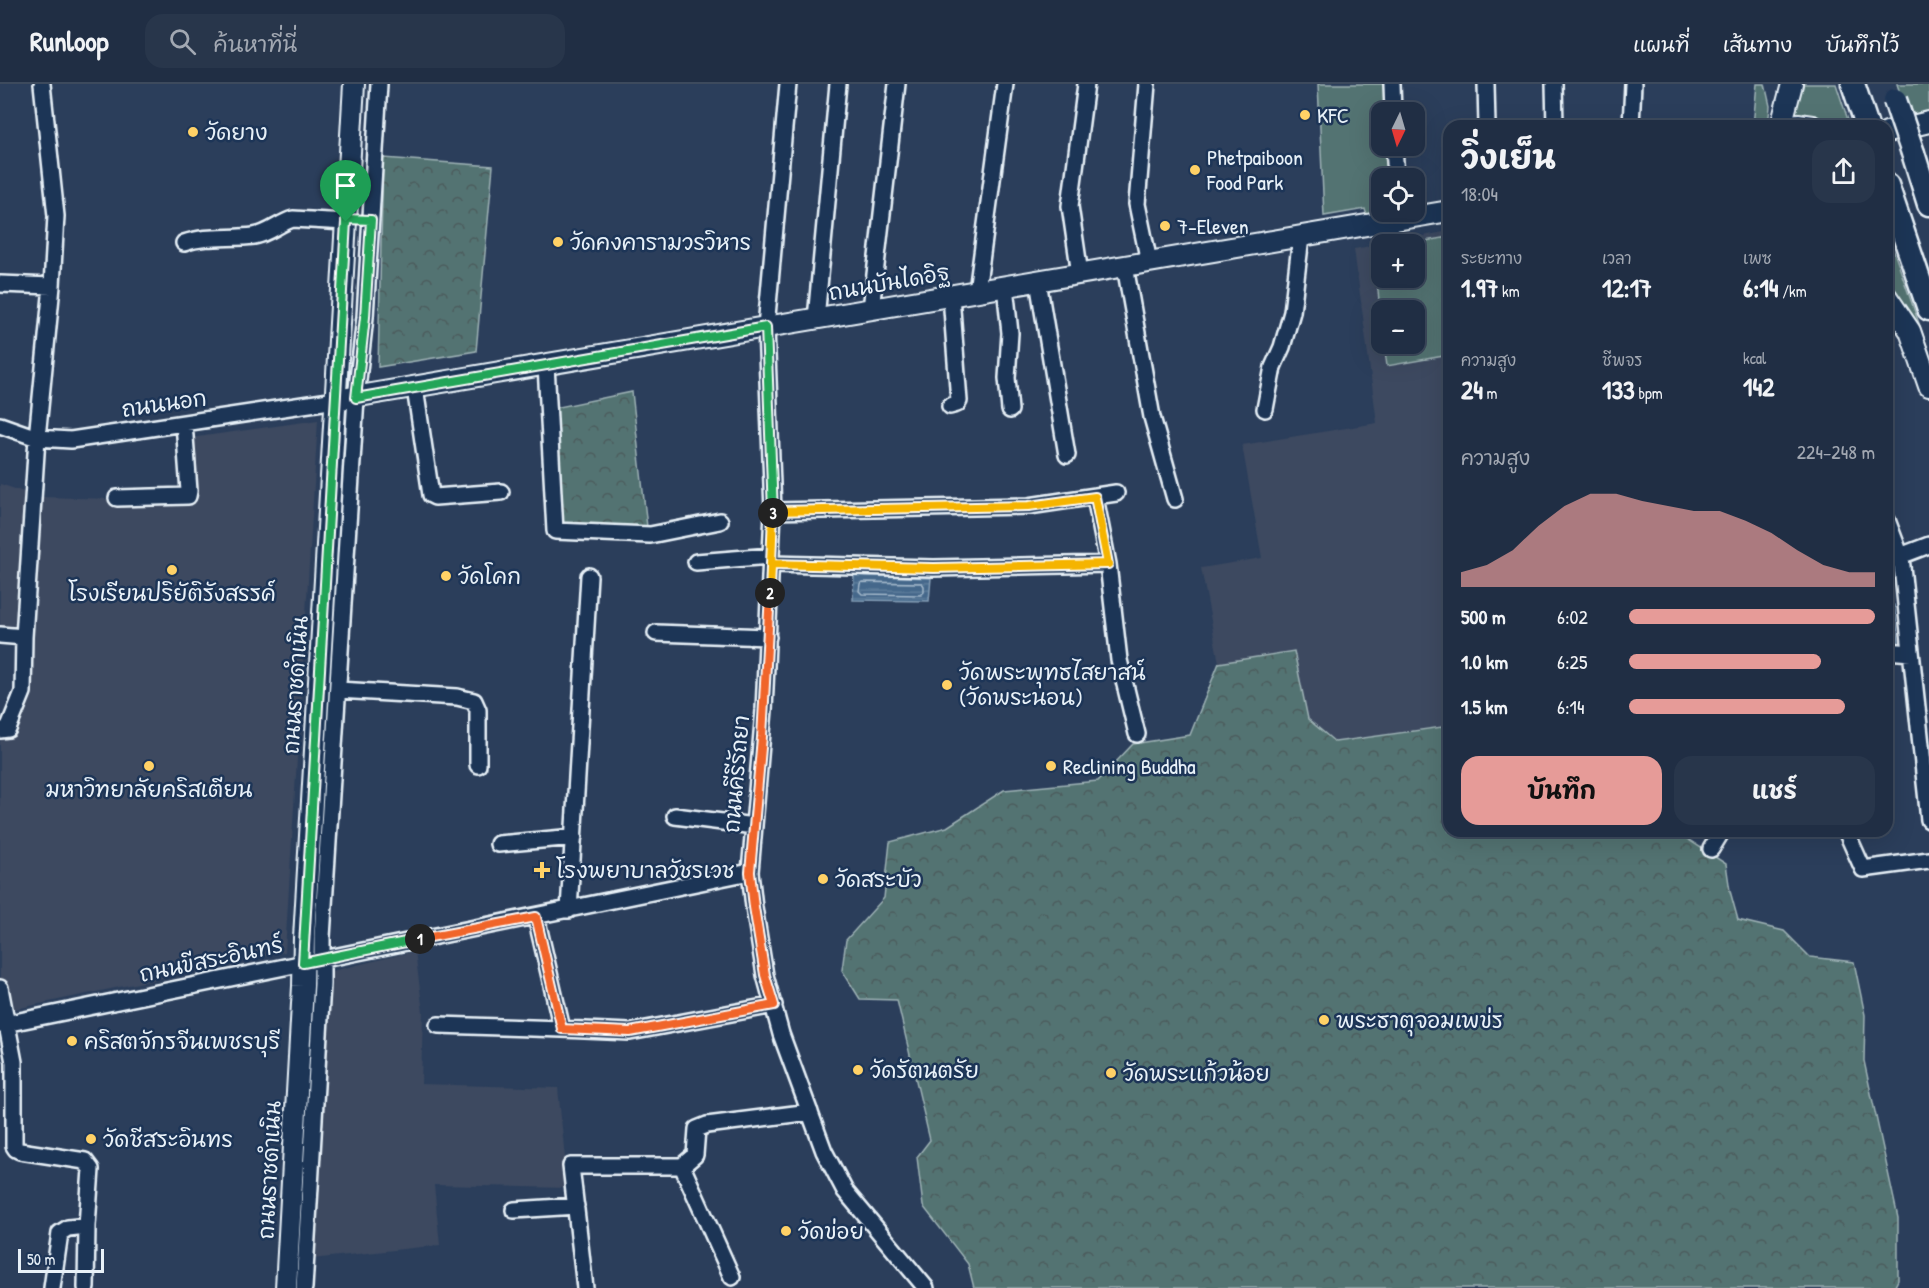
<!DOCTYPE html>
<html lang="th">
<meta charset="utf-8">
<style>
:root{--surface:#202e44;--page:#28364b;--text:#f1f3f6;--muted:#a2a8b2;--line:#3d4a5d;--accent:#e69b98}
body{margin:0;font-family:"Patrick Hand","Playpen Sans Thai",sans-serif;background:var(--page);color:var(--text);height:100vh;display:flex;flex-direction:column;font-size:22px;white-space:nowrap}
*{box-sizing:border-box;margin:0}
p{font-size:20px;color:var(--muted)}
.icon{flex:none;width:33px;height:33px;fill:none;stroke:currentColor;stroke-width:2;stroke-linecap:round;stroke-linejoin:round}
.map{position:relative;flex:1;overflow:hidden}
.details{position:absolute;left:1443px;top:36px;width:450px;height:717px;display:flex;flex-direction:column;background:var(--surface);border-radius:18px;box-shadow:0 6px 24px #0002,0 0 0 2px var(--line)}
.details>*{flex:none}
.needle{width:39px;rotate:185deg}
.buttons{position:absolute;left:1371px;top:18px;display:grid;gap:12px}
.buttons a{display:grid;place-items:center;width:54px;height:54px;border-radius:12px;background:var(--surface);box-shadow:0 6px 24px #0002,0 0 0 2px var(--line);font-size:30px}
.scale{position:absolute;left:18px;bottom:15px;width:86px;box-sizing:border-box;padding-left:6px;border:3px solid #e8f1f8;border-top:0;font-size:16px;line-height:21px;white-space:nowrap;color:#e8f1f8;-webkit-text-stroke:4px #1d3557;paint-order:stroke}
.pin{position:absolute;display:grid;place-items:center;width:51px;height:51px;color:#fff;margin:-62px -26px;border-radius:50% 50% 50% 0;rotate:-45deg;box-shadow:0 0 6px #0007}
.pin .icon{rotate:45deg}
.km{position:absolute;width:30px;height:30px;margin:-15px;border-radius:50%;background:#222;color:#fff;font-size:16px;line-height:30px;text-align:center}
.round{display:grid;place-items:center;flex:none;width:63px;height:63px;border-radius:18px;background:var(--page)}
.headline{display:flex;align-items:center;justify-content:space-between;height:102px;padding:0 18px}
h1{font-size:33px;font-weight:700;line-height:45px}
.metrics{display:grid;grid-template-columns:repeat(3,1fr);gap:9px;height:102px;padding:6px 18px}
.metrics div{display:grid;align-content:center}
.metrics b{font-size:26px;font-weight:700}
.metrics small{font-size:16px;font-weight:400}
.metrics p{font-size:16px}
.chart{height:168px;padding:12px 18px}
.chart p{display:flex;justify-content:space-between}
.chart svg{width:100%;height:108px;margin-top:6px;fill:var(--accent);opacity:.7}
.cta{display:flex;gap:12px;margin-top:auto;padding:12px 18px}
.cta a{flex:1;height:69px;border-radius:18px;background:var(--accent);color:#111;font-size:24px;font-weight:700;line-height:69px;text-align:center}
.cta a+a{background:var(--page);color:var(--text)}
ul{padding:0 18px;list-style:none;font-size:20px}
li{display:grid;grid-template-columns:96px 72px 1fr;align-items:center;height:45px}
li i{height:15px;border-radius:8px;background:var(--accent)}
header{display:flex;align-items:center;gap:36px;box-sizing:border-box;height:84px;padding:0 30px;background:var(--surface);border-bottom:2px solid var(--line)}
header strong{font-size:28px}
nav{display:flex;gap:33px;margin-inline-start:auto;font-size:21px}
.search{width:420px;height:54px;background:var(--page);display:flex;align-items:center;gap:15px;box-sizing:border-box;padding:0 21px;border-radius:18px;color:var(--muted);font-size:22px}
.map>svg:first-child{display:block}
.built{fill:#3c4960;fill-rule:evenodd}
.grass{fill:#537372;stroke:#9eb2b5;stroke-width:1.5}
.forest{fill:url(#forest-crowns);stroke:#9eb2b5;stroke-width:1.5}
.water{fill:url(#water-rules);stroke:#869fb7;stroke-width:1.5}
.lines{fill:none;stroke-linecap:round;stroke-linejoin:round}
.shore{stroke:#a6bacc;stroke-width:1.5}
.minor-casing{stroke:#e8f1f8;stroke-width:20}
.major-casing{stroke:#e8f1f8;stroke-width:24}
.highway-casing{stroke:#e8f1f8;stroke-width:27}
.minor{stroke:#1d3557;stroke-width:15}
.major{stroke:#1d3557;stroke-width:20}
.highway{stroke:#1d3557;stroke-width:22}
.highway-bridge-casing{stroke:#e8f1f8;stroke-width:27;stroke-linecap:butt}
.highway-bridge{stroke:#1d3557;stroke-width:22}
.split-1-casing{stroke:#fff;stroke-width:12}
.split-2-casing{stroke:#fff;stroke-width:12}
.split-3-casing{stroke:#fff;stroke-width:12}
.split-4-casing{stroke:#fff;stroke-width:12}
.split-1{stroke:#22a559;stroke-width:8}
.split-2{stroke:#f0652b;stroke-width:8}
.split-3{stroke:#f5b400;stroke-width:8}
.split-4{stroke:#22a559;stroke-width:8}
.poi-dot{fill:#ffd166;stroke:#1d3557;stroke-width:2}
.labels{text-anchor:middle;stroke-width:5;stroke-linejoin:round;paint-order:stroke}
.poi-label{font-size:22px;fill:#e8f1f8;stroke:#1d3557;text-anchor:start}
.street-label{font-size:22px;fill:#e8f1f8;stroke:#1d3557}
</style>
<header>
<strong>Runloop</strong>
<div class="search"><svg class="icon" aria-label="search" viewBox="0 0 24 24"><circle cx="10" cy="10" r="6"/><path d="M15 15l6 6"/></svg>ค้นหาที่นี่</div>
<nav><a>แผนที่</a><a>เส้นทาง</a><a>บันทึกไว้</a></nav>
</header>
<div class="map">
<svg width="1929" height="1204" viewBox="0 0 1929 1204">
<defs>
<pattern id="forest-crowns" width="20" height="18" patternUnits="userSpaceOnUse" patternTransform="scale(1.5)"><rect width="20" height="18" fill="#537372"/><path d="M2 6a3 3 0 1 1 6 0M12 15a3 3 0 1 1 6 0" fill="none" stroke="#4c5b5c"/></pattern>
<pattern id="water-rules" width="6" height="5" patternUnits="userSpaceOnUse" patternTransform="scale(1.5)"><rect width="6" height="5" fill="#44688b"/><path d="M0 2.5h6" fill="none" stroke="#5f7e9c"/></pattern>
</defs>
<rect width="100%" height="100%" fill="#2b3e5b"/>
<filter id="ink" filterUnits="userSpaceOnUse"><feTurbulence type="fractalNoise" baseFrequency=".0167" numOctaves="2"/><feDisplacementMap in="SourceGraphic" scale="12" xChannelSelector="R" yChannelSelector="G"/><feConvolveMatrix kernelMatrix="1 2 1 2 8 2 1 2 1" color-interpolation-filters="sRGB"/></filter>
<g filter="url(#ink)">
<path class="built" d="M1449,147V642L1335,658L1308,635L1293,567L1219,579L1201,484L1262,474L1242,361L1377,339L1354,165ZM1382,160H1414V194H1382ZM1382,226H1414V260H1382Z
M318,336L285,868L6,927L0,895V652L30,611L42,413L185,417L183,355Z
M0,400L24,408L17,546L0,545Z
M415,867L423,928L421,1000L558,1004L568,1104L434,1101L440,1161L312,1175L328,888Z"/>
<path class="grass" d="M1318,0H1391L1392,28H1382V62H1393L1394,94H1382V128H1396L1367,132L1365,125L1324,132Z
M1757,0H1765L1770,22L1768,42H1753Z
M1798,0H1836L1850,42H1830L1816,33L1792,29Z
M1897,0H1929V28L1912,35L1903,18Z
M1887,148L1929,268V279L1904,228L1887,202Z
M1449,153V271L1387,282L1384,260H1414V226H1382L1381,237L1374,166L1381,165L1382,194H1414V160H1407Z"/>
<path class="forest" d="M383,74L493,82L476,267L378,283Z
M632,308L647,443L561,442L554,324Z
M1294,567L1308,635L1335,658L1449,642V747H1675L1726,780L1730,807L1738,836L1784,847L1810,873L1854,878L1865,931L1864,977L1898,1134V1196L1894,1204H974L968,1180L923,1122L917,1073L930,1056L897,916L860,915L842,886L846,856L884,814L890,758L947,743L1004,706L1098,697L1133,660L1190,651L1219,579Z"/>
<path class="water" d="M854,491L931,494L929,517L853,516Z
M1894,521L1899,559L1887,557V522Z"/>
<g class="lines">
<path class="shore" d="M862,498L922,499L924,502V508L921,511L862,510L859,507L860,500Z"/>
<defs>
<path id="minor" d="M788,0L766,243L773,427L764,626L750,788L754,823L765,891L781,950L824,1067L845,1107L926,1204
M1147,0L1137,120L1149,178
M1392,0L1393,28
M1486,0L1487,42
M1554,0L1555,42
M1631,42L1633,0
M1394,62L1396,94
M184,159C206,151 231,155 254,152C269,150 279,139 293,135L346,138
M1125,182L1152,333L1175,415
M1080,190L1070,122L1086,0
M1038,197L1067,371
M0,200L52,202
M1005,202L1010,249L1007,294L1010,326
M977,207L1005,0
M871,225L897,0
M816,235L838,0
M546,281L555,447L650,451L720,437
M415,304L431,411L435,413L501,408
M950,322L957,320L959,317L951,212
M1265,325L1273,283L1282,263L1292,228L1301,153
M0,341L37,354L71,356L336,316
M1095,413L1108,480L1119,576L1137,650
M117,414L188,412L189,407L184,339
M773,427L1029,422L1116,409
M1887,436L1901,473L1929,736
M1887,477L1929,461
M696,478L771,472
M771,480L934,484L1108,480
M656,549L768,553
M0,551L24,553
M1887,567L1911,569
M338,606L457,613L474,617L478,626V681
M0,646L8,645L23,608L24,553L37,354L52,202L56,132L42,0
M675,732L754,742
M1846,747L1863,785L1929,776
M498,760L574,753
M1711,765L1722,747
M569,826L589,492
M536,833L562,945L630,948L774,921
M0,904L14,978V1062L16,1065L20,1067L85,1077L91,1085L87,1142L68,1144L60,1149L52,1204
M0,941L750,788
M438,941L562,945
M682,1082L732,1193
M514,1126L576,1122
M86,1204L87,1142
M304,1204L322,900V853L356,314L365,233L379,0
M585,1204L571,1082H682L695,1071L697,1045L707,1041L810,1028"/>
<path id="major" d="M1781,42L1792,0
M1790,42L1798,40L1812,42
M1887,48L1929,38
M1887,213L1910,247L1929,302
M336,316L1449,127
M286,1204L303,902L304,854L354,0"/>
<path id="highway" d="M1853,0L1867,42
M1913,69L1929,120
M1887,101L1929,225"/>
</defs>
<use href="#minor" class="minor-casing"/>
<use href="#major" class="major-casing"/>
<use href="#highway" class="highway-casing"/>
<use href="#minor" class="minor"/>
<use href="#major" class="major"/>
<use href="#highway" class="highway"/>
<defs>
<path id="highway-bridge" d="M1895,16L1913,69"/>
</defs>
<use href="#highway-bridge" class="highway-bridge-casing"/>
<use href="#highway-bridge" class="highway-bridge"/>
</g>
</g>
<g class="lines" filter="url(#ink)">
<defs>
<path id="split-1" d="M346,138L303,879L420,855"/>
<path id="split-2" d="M420,855L536,833L562,945L630,948L774,921L765,891L754,823L750,788L762,653L770,509"/>
<path id="split-3" d="M770,509L773,427L1029,422L1095,413L1108,480L934,484L771,480L773,429"/>
<path id="split-4" d="M346,138V135L371,136L365,233L356,314L766,243L773,429"/>
</defs>
<use href="#split-1" class="split-1-casing"/>
<use href="#split-2" class="split-2-casing"/>
<use href="#split-3" class="split-3-casing"/>
<use href="#split-4" class="split-4-casing"/>
<use href="#split-1" class="split-1"/>
<use href="#split-2" class="split-2"/>
<use href="#split-3" class="split-3"/>
<use href="#split-4" class="split-4"/>
</g>
<g class="poi-dot">
<circle cx="1305" cy="31" r="6"/>
<circle cx="193" cy="48" r="6"/>
<circle cx="1195" cy="86" r="6"/>
<circle cx="1165" cy="142" r="6"/>
<circle cx="558" cy="158" r="6"/>
<circle cx="172" cy="486" r="6"/>
<circle cx="446" cy="492" r="6"/>
<circle cx="947" cy="601" r="6"/>
<circle cx="149" cy="682" r="6"/>
<circle cx="1051" cy="682" r="6"/>
<path d="M539 777h6v6h6v6h-6v6h-6v-6h-6v-6h6z"/>
<circle cx="823" cy="795" r="6"/>
<circle cx="1324" cy="936" r="6"/>
<circle cx="72" cy="957" r="6"/>
<circle cx="858" cy="986" r="6"/>
<circle cx="1111" cy="989" r="6"/>
<circle cx="91" cy="1055" r="6"/>
<circle cx="786" cy="1147" r="6"/>
</g>
<g class="labels">
<g class="poi-label">
<text x="1317" y="39">KFC</text>
<text x="205" y="56">วัดยาง</text>
<text x="1207" y="81">Phetpaiboon<tspan x="1207" dy="25">Food Park</tspan></text>
<text x="1177" y="150">7-Eleven</text>
<text x="570" y="166">วัดคงคารามวรวิหาร</text>
<text x="458" y="500">วัดโคก</text>
<text x="172" y="517" text-anchor="middle">โรงเรียนปริยัติรังสรรค์</text>
<text x="959" y="596">วัดพระพุทธไสยาสน์<tspan x="959" dy="25">(วัดพระนอน)</tspan></text>
<text x="1063" y="690">Reclining Buddha</text>
<text x="149" y="713" text-anchor="middle">มหาวิทยาลัยคริสเตียน</text>
<text x="556" y="794">โรงพยาบาลวัชรเวช</text>
<text x="835" y="803">วัดสระบัว</text>
<text x="1336" y="944">พระธาตุจอมเพข่ร</text>
<text x="84" y="965">คริสตจักรจีนเพชรบุรี</text>
<text x="870" y="994">วัดรัตนตรัย</text>
<text x="1123" y="997">วัดพระแก้วน้อย</text>
<text x="103" y="1063">วัดชีสระอินทร</text>
<text x="798" y="1155">วัดข่อย</text>
</g>
<g class="street-label">
<text transform="translate(889 198) rotate(-10)" y="8">ถนนบันไดอิฐ</text>
<text transform="translate(164 319) rotate(-8)" y="8">ถนนนอก</text>
<text transform="translate(295 601) rotate(-86)" y="8">ถนนราชดำเนิน</text>
<text transform="translate(736 690) rotate(-85)" y="8">ถนนคีรีรัถยา</text>
<text transform="translate(211 875) rotate(-12)" y="8">ถนนขีสระอินทร์</text>
<text transform="translate(269 1086) rotate(-87)" y="8">ถนนราชดำเนิน</text>
</g>
</g>
</svg>
<div class="buttons">
<a><svg class="needle" viewBox="-14 -14 28 28"><path d="M0-13l5 13h-10z" fill="#e53935"/><path d="M0 13l5-13h-10z" fill="#a2a8b2"/></svg></a>
<a><svg class="icon" aria-label="locate" viewBox="0 0 24 24"><circle cx="12" cy="12" r="6"/><path d="M12 2v4M12 18v4M2 12h4M18 12h4"/></svg></a>
<a>+</a>
<a>−</a>
</div>
<div class="scale">50 m</div>
<div class="pin" style="left:346px;top:138px;background:#1e9e55"><svg class="icon" aria-label="arrive" viewBox="0 0 24 24"><path d="M6 21V4h12l-3 4 3 4H6"/></svg></div>
<b class="km" style="left:420px;top:855px">1</b>
<b class="km" style="left:770px;top:509px">2</b>
<b class="km" style="left:773px;top:429px">3</b>
<section class="details">
<div class="headline"><div><h1>วิ่งเย็น</h1><p>18:04</p></div><a class="round"><svg class="icon" aria-label="share" viewBox="0 0 24 24"><path d="M12 15V3M7 8l5-5 5 5M5 13v7h14v-7"/></svg></a></div>
<div class="metrics">
<div><p>ระยะทาง</p><b>1.97<small> km</small></b></div>
<div><p>เวลา</p><b>12:17</b></div>
<div><p>เพซ</p><b>6:14<small> /km</small></b></div>
</div>
<div class="metrics">
<div><p>ความสูง</p><b>24<small> m</small></b></div>
<div><p>ชีพจร</p><b>133<small> bpm</small></b></div>
<div><p>kcal</p><b>142</b></div>
</div>
<div class="chart"><p><span>ความสูง</span>224–248 m</p>
<svg viewBox="0 0 160 44" preserveAspectRatio="none"><path d="M0 44V38L10 35L20 29L30 19L40 11L50 6L60 6L70 9L80 11L90 13L100 13L110 17L120 22L130 29L140 35L150 38L160 38V44z"/></svg>
</div>
<ul>
<li><b>500 m</b>6:02<i style="width:100%"></i></li>
<li><b>1.0 km</b>6:25<i style="width:78%"></i></li>
<li><b>1.5 km</b>6:14<i style="width:88%"></i></li>
</ul>
<div class="cta"><a>บันทึก</a><a>แชร์</a></div>
</section>
</div>
